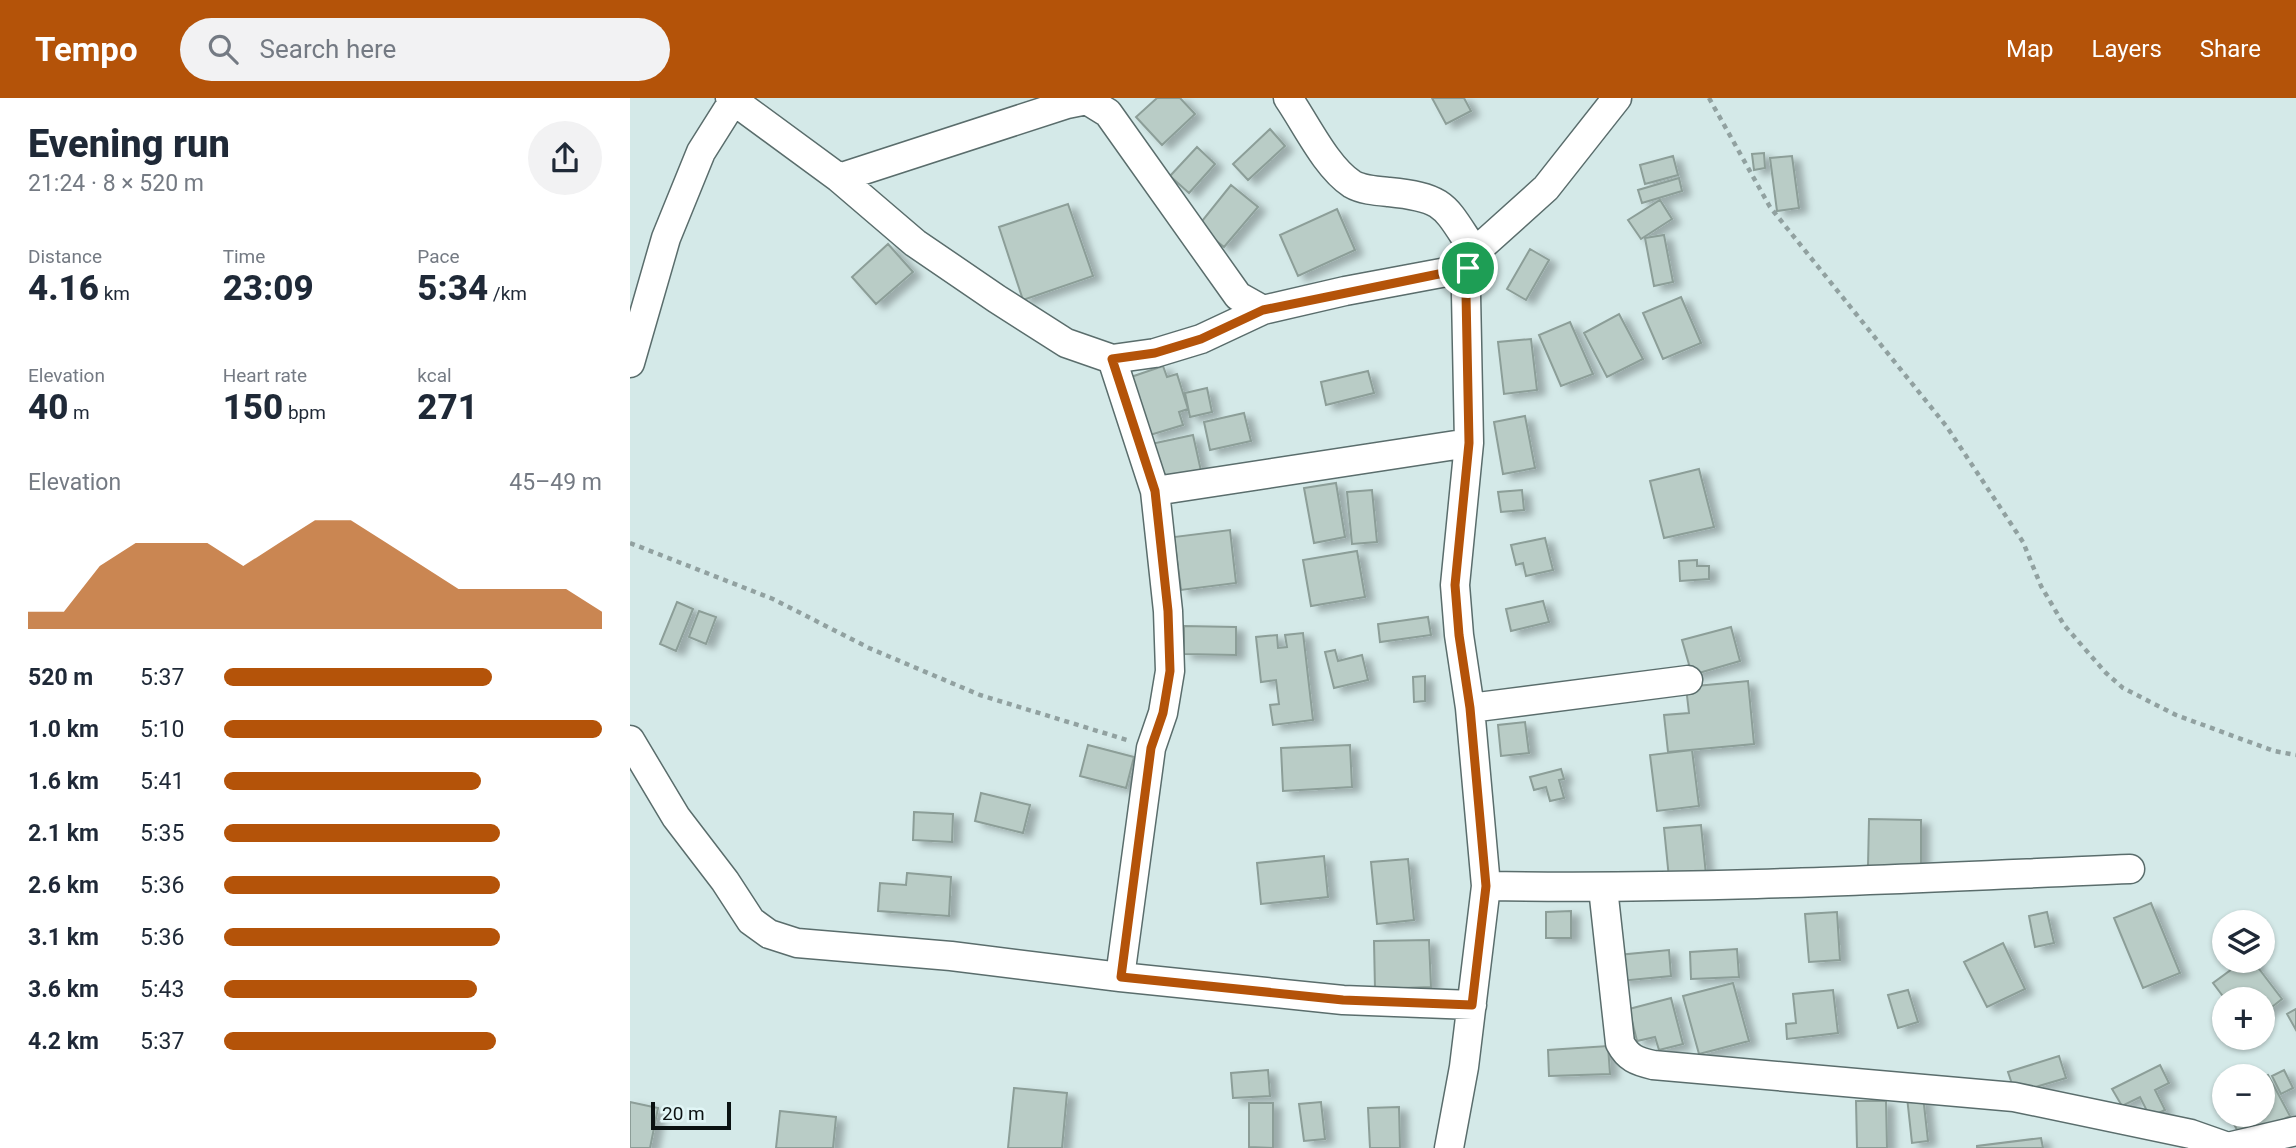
<!DOCTYPE html>
<meta charset="utf-8">
<style>
:root{--surface:#fff;--page:#f2f2f3;--text:#1f2937;--muted:#747a83;--accent:#b45309}
body{margin:0;font-family:Roboto,sans-serif;background:var(--page);color:var(--text);height:100vh;display:flex;flex-direction:column;font-size:26px;white-space:nowrap}
*{box-sizing:border-box;margin:0}
p{font-size:23px;color:var(--muted)}
.icon{flex:none;width:38px;height:38px;fill:none;stroke:currentColor;stroke-width:2;stroke-linecap:round;stroke-linejoin:round}
.map{position:relative;flex:1;overflow:hidden}
.sheet{display:flex;flex-direction:column;background:var(--surface);width:630px}
.sheet>*{flex:none}
.controls{position:absolute;left:1582px;top:812px;display:grid;gap:14px}
.controls a{display:grid;place-items:center;width:63px;height:63px;border-radius:50%;background:var(--surface);box-shadow:0 2px 5px #0004;font-size:35px}
.scale{position:absolute;left:21px;bottom:18px;width:80px;box-sizing:border-box;padding-left:7px;border:4px solid #0b1212;border-top:0;font-size:19px;line-height:24px;white-space:nowrap;color:#0b1212;-webkit-text-stroke:5px #e1f6f6;paint-order:stroke}
.pin{position:absolute;display:grid;place-items:center;width:60px;height:60px;color:#fff;margin:-30px;border:4px solid #fff;border-radius:50%;box-shadow:0 2px 7px #0007}
.round{display:grid;place-items:center;flex:none;width:74px;height:74px;border-radius:37px;background:var(--page)}
.summary{display:flex;align-items:center;justify-content:space-between;height:119px;padding:0 28px}
h1{font-size:38px;font-weight:800;line-height:52px}
.figures{display:grid;grid-template-columns:repeat(3,1fr);gap:10px;height:119px;padding:7px 28px}
.figures div{display:grid;align-content:center}
.figures b{font-size:35px;font-weight:800}
.figures small{font-size:19px;font-weight:400}
.figures p{font-size:19px}
.chart{height:196px;padding:14px 28px}
.chart p{display:flex;justify-content:space-between}
.chart svg{width:100%;height:126px;margin-top:7px;fill:var(--accent);opacity:.7}
ul{padding:0 28px;list-style:none;font-size:23px}
li{display:grid;grid-template-columns:112px 84px 1fr;align-items:center;height:52px}
li i{height:18px;border-radius:9px;background:var(--accent)}
header{display:flex;align-items:center;gap:42px;box-sizing:border-box;height:98px;padding:0 35px;background:var(--accent);color:#fff}
header strong{font-size:33px}
nav{display:flex;gap:38px;margin-inline-start:auto;font-size:24px}
.search{width:490px;height:63px;background:var(--page);display:flex;align-items:center;gap:18px;box-sizing:border-box;padding:0 24px;border-radius:38px;color:var(--muted);font-size:26px}
main{display:flex;flex:1;min-height:0}
.map>svg:first-child{display:block}
.building{fill:#b9ccc6;stroke:#8c9e98;stroke-width:2;filter:url(#shadow)}
.lines{fill:none;stroke-linecap:round;stroke-linejoin:round}
.minor-casing{stroke:#5a6d6c;stroke-width:31}
.path{stroke:#91a1a0;stroke-width:4.5;stroke-dasharray:5 5;stroke-linecap:butt}
.minor{stroke:#fff;stroke-width:28}
.route-casing{stroke:#fff;stroke-width:14}
.route{stroke:#b45309;stroke-width:9}
</style>
<header>
<strong>Tempo</strong>
<div class="search"><svg class="icon" aria-label="search" viewBox="0 0 24 24"><circle cx="10" cy="10" r="6"/><path d="M15 15l6 6"/></svg>Search here</div>
<nav><a>Map</a><a>Layers</a><a>Share</a></nav>
</header>
<main>
<section class="sheet">
<div class="summary"><div><h1>Evening run</h1><p>21:24 · 8 × 520 m</p></div><a class="round"><svg class="icon" aria-label="share" viewBox="0 0 24 24"><path d="M12 15V3M7 8l5-5 5 5M5 13v7h14v-7"/></svg></a></div>
<div class="figures">
<div><p>Distance</p><b>4.16<small> km</small></b></div>
<div><p>Time</p><b>23:09</b></div>
<div><p>Pace</p><b>5:34<small> /km</small></b></div>
</div>
<div class="figures">
<div><p>Elevation</p><b>40<small> m</small></b></div>
<div><p>Heart rate</p><b>150<small> bpm</small></b></div>
<div><p>kcal</p><b>271</b></div>
</div>
<div class="chart"><p><span>Elevation</span>45–49 m</p>
<svg viewBox="0 0 160 44" preserveAspectRatio="none"><path d="M0 44V38L10 38L20 22L30 14L40 14L50 14L60 22L70 14L80 6L90 6L100 14L110 22L120 30L130 30L140 30L150 30L160 38V44z"/></svg>
</div>
<ul>
<li><b>520 m</b>5:37<i style="width:71%"></i></li>
<li><b>1.0 km</b>5:10<i style="width:100%"></i></li>
<li><b>1.6 km</b>5:41<i style="width:68%"></i></li>
<li><b>2.1 km</b>5:35<i style="width:73%"></i></li>
<li><b>2.6 km</b>5:36<i style="width:73%"></i></li>
<li><b>3.1 km</b>5:36<i style="width:73%"></i></li>
<li><b>3.6 km</b>5:43<i style="width:67%"></i></li>
<li><b>4.2 km</b>5:37<i style="width:72%"></i></li>
</ul>
</section>
<div class="map">
<svg width="1666" height="1050" viewBox="0 0 1666 1050">
<defs>
<filter id="shadow"><feDropShadow dx="8" dy="4.5" stdDeviation="3.5" flood-color="#0004"/></filter>
</defs>
<rect width="100%" height="100%" fill="#d4e9e8"/>
<path class="building" d="M527,0H550L565,16L532,47L506,19Z
M802,0H834L841,13L816,26Z
M640,31L655,48L618,82L603,66Z
M567,49L585,66L559,95L540,78Z
M1134,55L1135,70L1124,72L1122,56Z
M1043,58L1048,77L1015,86L1010,67Z
M1162,58L1169,110L1147,113L1140,60Z
M1049,80L1052,93L1012,105L1008,92Z
M601,87L628,109L594,149L568,128Z
M1030,102L1042,121L1011,141L998,122Z
M438,106L463,178L393,202L369,129Z
M707,111L725,152L668,178L650,137Z
M1034,137L1043,184L1024,188L1015,140Z
M258,146L283,174L246,206L222,179Z
M900,151L919,162L896,202L877,191Z
M1051,199L1071,245L1033,261L1013,215Z
M989,216L1013,261L977,279L954,235Z
M940,224L963,276L931,288L909,237Z
M901,241L907,292L874,296L868,244Z
M533,268L537,279L547,276L558,311L549,314L553,327L520,337L501,279Z
M738,273L744,295L696,307L691,284Z
M577,290L582,314L560,319L555,295Z
M614,315L621,343L580,352L574,324Z
M895,318L905,370L873,376L864,324Z
M563,337L571,373L529,383L521,346Z
M1069,371L1084,429L1034,440L1020,383Z
M706,385L715,439L684,445L674,390Z
M742,392L747,444L722,446L717,394Z
M892,392L894,412L871,414L868,394Z
M600,432L606,485L551,492L544,439Z
M915,440L923,472L896,478L893,465L886,467L881,447Z
M727,453L735,499L681,508L673,462Z
M1067,462V468H1079V481L1050,483L1049,463Z
M913,503L919,524L881,533L876,511Z
M47,504L63,511L46,553L30,546Z
M69,513L86,519L76,546L59,539Z
M798,519L801,537L750,544L748,526Z
M554,528L606,529V557L554,556Z
M1101,529L1110,563L1062,577L1052,542Z
M673,535L683,622L643,627L640,607L649,606L646,582L631,584L626,539L647,537L648,550L657,549L655,537Z
M705,552L708,563L732,557L738,582L704,590L695,554Z
M795,578V603L784,604L783,579Z
M1118,583L1124,646L1038,654L1034,617L1059,615L1056,589Z
M895,624L899,655L871,658L868,627Z
M458,647L504,659L496,690L450,678Z
M720,647L722,689L653,693L651,650Z
M1062,652L1069,708L1027,713L1020,657Z
M931,671L934,681L929,682L934,700L920,703L916,689L904,692L900,679Z
M351,695L400,707L393,735L345,723Z
M284,714L323,716L322,744L283,742Z
M1239,721L1291,722V769L1238,768Z
M1071,727L1076,777L1039,780L1034,730Z
M694,758L698,799L631,806L627,765Z
M778,761L784,822L747,826L741,764Z
M277,775L321,779L319,818L248,813L250,785L276,787Z
M1521,805L1550,875L1513,890L1484,820Z
M941,813V840H916V814Z
M1207,814L1210,862L1179,864L1175,816Z
M1417,814L1424,845L1405,849L1399,818Z
M799,842L801,889L745,891L744,843Z
M1373,845L1395,891L1357,909L1334,864Z
M1107,851L1109,879L1061,881L1060,854Z
M1039,852L1041,878L990,883L988,857Z
M1613,863H1623L1652,901L1633,916V901H1595L1583,885Z
M1103,885L1119,943L1069,956L1053,898Z
M1203,892L1208,935L1157,941L1156,926L1166,925L1163,896Z
M1278,892L1288,924L1268,930L1258,897Z
M1041,900L1053,946L1029,952L1025,939L1007,943L999,911Z
M1666,911V932L1657,916Z
M978,948L980,976L919,978L918,952Z
M1429,958L1436,980L1385,995L1378,974Z
M1530,967L1539,985L1525,992L1535,1012L1520,1019L1510,999L1492,1008L1482,991Z
M638,972L640,998L603,1000L601,975Z
M1654,972L1663,990L1651,996L1642,978Z
M1638,977L1660,1018L1613,1043L1599,1017H1633V979Z
M384,990L437,995L432,1050H378Z
M1293,998L1298,1043L1282,1045L1277,999Z
M1226,1003H1256L1257,1050H1227Z
M0,1004L28,1010L20,1050H0Z
M691,1004L695,1041L674,1043L669,1006Z
M619,1005H643V1050L619,1049Z
M769,1009L770,1050H740L738,1010Z
M150,1013L206,1019L203,1050H146Z
M1411,1040L1413,1050H1347V1048Z"/>
<g class="lines">
<defs>
<path id="minor" d="M100,0L209,80L285,145L367,201L436,245L482,261L525,255L571,241L633,212
M658,0C676,26 696,69 722,86C732,92 748,93 759,94C817,100 814,108 845,154
M209,80L437,6L457,2L478,15L608,198L633,212L715,193L838,170
M482,261L525,393L538,513L540,573L533,615L521,650L490,879
M0,265L36,140L71,54L105,0
M525,393L839,345
M840,610L1058,582
M0,642L46,719L95,783L121,823L139,836L167,845L321,858L490,879L713,902L842,907
M856,788C1071,792 1285,780 1500,771
M973,790L990,945C998,960 1006,963 1023,967L1384,999L1561,1036L1598,1049L1666,1033
M819,1050L834,969L856,788L840,610L829,537L825,487L839,345L836,196L838,170L845,154L916,90L987,0"/>
</defs>
<use href="#minor" class="minor-casing"/>
<path class="path" d="M1079,0L1140,109L1317,329L1393,444L1411,488L1434,527L1476,575L1493,590L1546,617L1644,653L1666,657
M0,445L143,501L239,550L350,597L497,642"/>
<use href="#minor" class="minor"/>
</g>
<g class="lines">
<defs>
<path id="route" d="M838,170L836,196L839,345L825,487L829,537L840,610L856,788L842,907L713,902L491,879L521,650L533,615L540,573L538,513L525,393L482,261L525,255L571,241L633,212Z"/>
</defs>
<use href="#route" class="route-casing"/>
<use href="#route" class="route"/>
</g>
</svg>
<div class="controls">
<a><svg class="icon" aria-label="layers" viewBox="0 0 24 24"><path d="M12 4l9 5-9 5-9-5zM3 14l9 5 9-5"/></svg></a>
<a>+</a>
<a>−</a>
</div>
<div class="scale">20 m</div>
<div class="pin" style="left:838px;top:170px;background:#1e9e55"><svg class="icon" aria-label="arrive" viewBox="0 0 24 24"><path d="M6 21V4h12l-3 4 3 4H6"/></svg></div>
</div>
</main>
